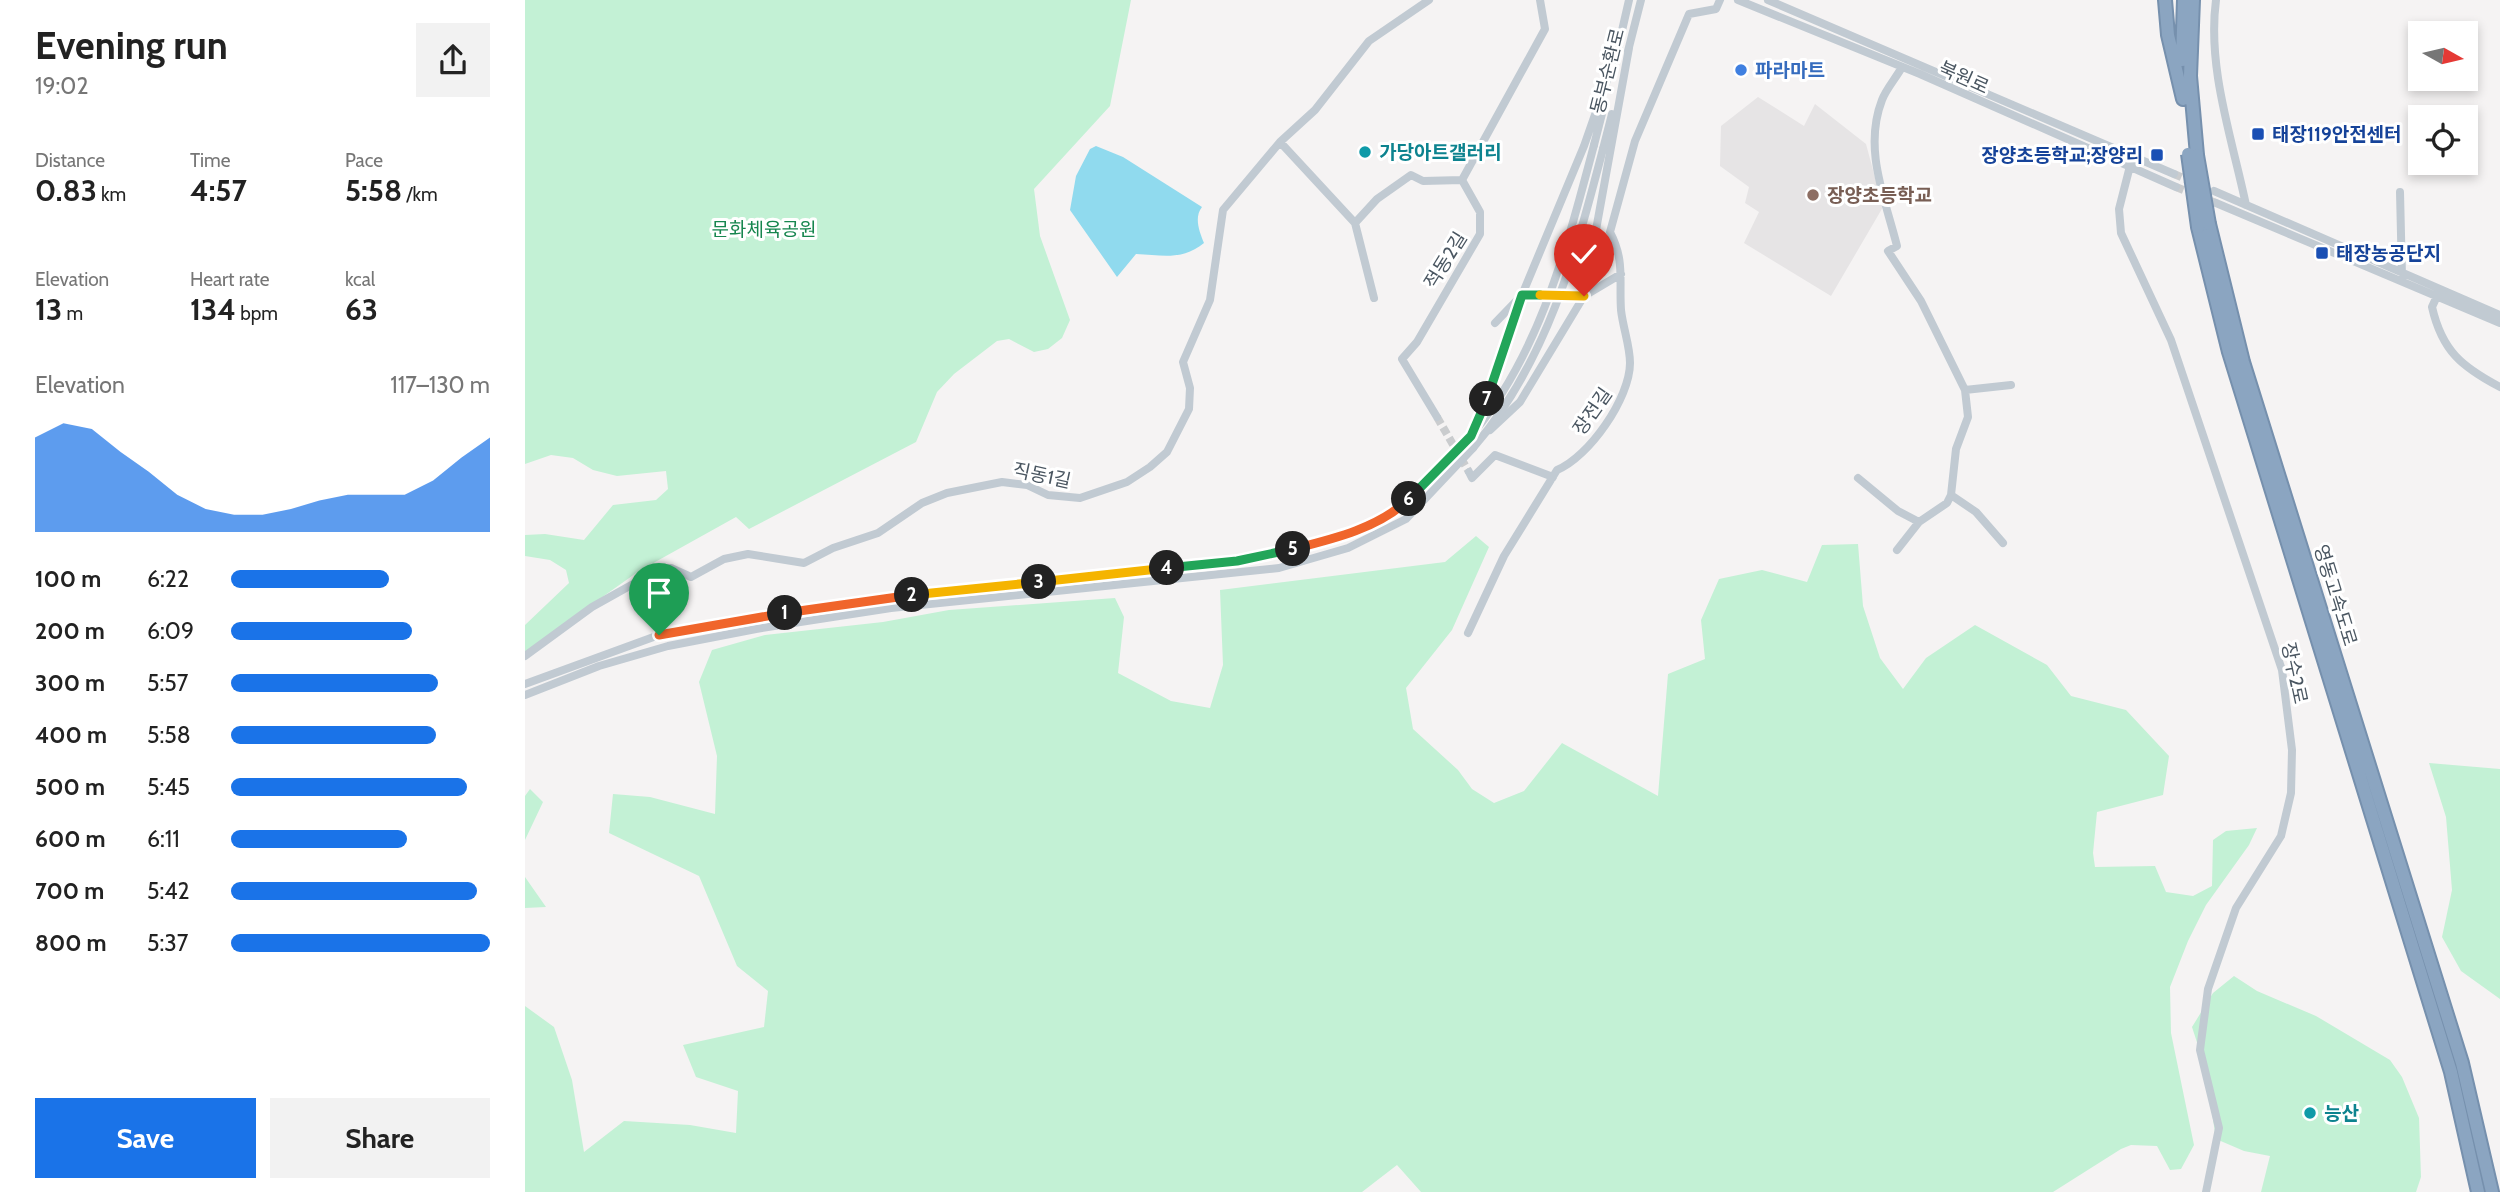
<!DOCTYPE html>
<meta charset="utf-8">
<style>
:root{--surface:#fff;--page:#f2f2f2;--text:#222;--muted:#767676;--accent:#1a73e8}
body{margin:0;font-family:Cabin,"Noto Sans KR",sans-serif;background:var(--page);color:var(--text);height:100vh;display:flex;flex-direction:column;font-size:26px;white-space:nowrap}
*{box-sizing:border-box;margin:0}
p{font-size:23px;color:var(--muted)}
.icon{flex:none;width:38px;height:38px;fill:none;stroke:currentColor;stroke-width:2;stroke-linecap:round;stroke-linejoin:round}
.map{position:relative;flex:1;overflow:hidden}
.panel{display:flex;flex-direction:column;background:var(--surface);width:525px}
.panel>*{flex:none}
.needle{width:46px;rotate:98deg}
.controls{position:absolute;left:1883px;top:21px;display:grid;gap:14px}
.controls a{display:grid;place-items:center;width:70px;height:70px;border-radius:0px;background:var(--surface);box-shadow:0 4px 10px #0003;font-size:35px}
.pin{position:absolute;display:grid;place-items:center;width:60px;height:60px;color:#fff;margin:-72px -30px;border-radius:50% 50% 50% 0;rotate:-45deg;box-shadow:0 0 7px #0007}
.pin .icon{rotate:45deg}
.km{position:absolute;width:35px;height:35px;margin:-18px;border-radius:50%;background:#222;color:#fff;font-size:19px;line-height:35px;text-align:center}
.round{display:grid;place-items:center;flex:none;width:74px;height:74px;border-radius:0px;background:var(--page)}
.head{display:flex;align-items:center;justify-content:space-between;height:119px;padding:0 35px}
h1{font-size:38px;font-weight:700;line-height:52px}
.figures{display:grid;grid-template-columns:repeat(3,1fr);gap:10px;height:119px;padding:7px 35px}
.figures div{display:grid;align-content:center}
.figures b{font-size:30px;font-weight:700}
.figures small{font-size:19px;font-weight:400}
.figures p{font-size:19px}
.chart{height:196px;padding:14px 35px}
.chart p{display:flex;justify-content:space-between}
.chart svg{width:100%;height:126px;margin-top:7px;fill:var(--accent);opacity:.7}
.primary-button{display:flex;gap:14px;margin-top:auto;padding:14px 35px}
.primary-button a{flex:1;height:80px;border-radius:0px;background:var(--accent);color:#fff;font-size:28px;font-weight:700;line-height:80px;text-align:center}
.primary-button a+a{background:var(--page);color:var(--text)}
ul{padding:0 35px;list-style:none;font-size:23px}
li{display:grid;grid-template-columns:112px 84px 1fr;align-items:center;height:52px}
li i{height:18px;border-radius:9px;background:var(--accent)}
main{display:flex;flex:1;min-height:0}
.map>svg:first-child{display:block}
.education{fill:#e6e4e5}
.green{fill:#c3f1d5}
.water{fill:#90daee}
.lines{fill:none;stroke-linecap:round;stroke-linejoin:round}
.minor-tunnel{stroke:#caccce;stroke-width:8;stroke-dasharray:8 4;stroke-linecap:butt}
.highway-casing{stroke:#7690ad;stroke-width:16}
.minor{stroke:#c1cad2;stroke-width:8}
.highway{stroke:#8ba5c1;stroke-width:12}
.highway-bridge-casing{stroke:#7690ad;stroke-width:16;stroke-linecap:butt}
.minor-bridge{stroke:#c1cad2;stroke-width:8}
.highway-bridge{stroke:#8ba5c1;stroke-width:12}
.split-1-casing{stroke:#fff;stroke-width:14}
.split-2-casing{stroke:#fff;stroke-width:14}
.split-3-casing{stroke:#fff;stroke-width:14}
.split-4-casing{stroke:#fff;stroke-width:14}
.split-5-casing{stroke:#fff;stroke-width:14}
.split-6-casing{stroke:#fff;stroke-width:14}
.split-7-casing{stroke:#fff;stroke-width:14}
.split-8-casing{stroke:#fff;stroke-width:14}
.split-9-casing{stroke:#fff;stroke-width:14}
.split-1{stroke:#f0652b;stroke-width:9}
.split-2{stroke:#f0652b;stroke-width:9}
.split-3{stroke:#f5b400;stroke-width:9}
.split-4{stroke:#f5b400;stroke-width:9}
.split-5{stroke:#22a559;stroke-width:9}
.split-6{stroke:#f0652b;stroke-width:9}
.split-7{stroke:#22a559;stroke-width:9}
.split-8{stroke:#22a559;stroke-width:9}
.split-9{stroke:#f5b400;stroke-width:9}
.shop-dot{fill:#3f7fe0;stroke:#fff;stroke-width:2.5}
.transit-dot{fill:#1a4fb4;stroke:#fff;stroke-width:2.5}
.culture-dot{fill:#0f9aa8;stroke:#fff;stroke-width:2.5}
.education-dot{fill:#8d6e63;stroke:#fff;stroke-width:2.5}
.labels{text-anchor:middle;stroke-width:6;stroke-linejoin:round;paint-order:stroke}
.shop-label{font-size:19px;font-weight:bold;fill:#366cbe;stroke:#fff;text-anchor:start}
.street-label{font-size:19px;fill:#4a5661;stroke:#fff}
.transit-label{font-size:19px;font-weight:bold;fill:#164399;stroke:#fff;text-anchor:start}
.culture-label{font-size:19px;font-weight:bold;fill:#0d838f;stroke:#fff;text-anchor:start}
.education-label{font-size:19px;font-weight:bold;fill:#785e54;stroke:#fff;text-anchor:start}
.park-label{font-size:19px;fill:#17864f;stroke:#fff}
</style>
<main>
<section class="panel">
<div class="head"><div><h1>Evening run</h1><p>19:02</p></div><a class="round"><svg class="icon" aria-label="share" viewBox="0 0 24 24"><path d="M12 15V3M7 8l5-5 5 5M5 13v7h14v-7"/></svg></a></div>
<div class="figures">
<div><p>Distance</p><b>0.83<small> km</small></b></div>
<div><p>Time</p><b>4:57</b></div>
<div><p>Pace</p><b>5:58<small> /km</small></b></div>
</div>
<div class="figures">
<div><p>Elevation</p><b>13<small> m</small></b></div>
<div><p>Heart rate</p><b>134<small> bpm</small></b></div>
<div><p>kcal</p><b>63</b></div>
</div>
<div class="chart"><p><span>Elevation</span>117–130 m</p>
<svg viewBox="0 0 160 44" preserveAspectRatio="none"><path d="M0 44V11L10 6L20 8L30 16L40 23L50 31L60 36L70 38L80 38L90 36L100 33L110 31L120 31L130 31L140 26L150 18L160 11V44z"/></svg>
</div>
<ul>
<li><b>100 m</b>6:22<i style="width:61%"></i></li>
<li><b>200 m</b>6:09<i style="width:70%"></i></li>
<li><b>300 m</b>5:57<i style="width:80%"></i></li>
<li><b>400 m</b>5:58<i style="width:79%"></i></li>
<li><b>500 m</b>5:45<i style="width:91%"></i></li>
<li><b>600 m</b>6:11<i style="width:68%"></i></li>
<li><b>700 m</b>5:42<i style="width:95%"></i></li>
<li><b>800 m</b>5:37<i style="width:100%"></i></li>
</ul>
<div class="primary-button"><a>Save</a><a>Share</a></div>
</section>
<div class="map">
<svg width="1975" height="1192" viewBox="0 0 1975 1192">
<rect width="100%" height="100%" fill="#f5f3f3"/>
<path class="education" d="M1233,97L1279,126L1290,104L1341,144L1358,207L1306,296L1219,243L1234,212L1220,203L1224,187L1195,166L1196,126Z"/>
<path class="green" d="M0,0H606L585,106L509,189L515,236L545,320L537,338L523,349L509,352L484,339L472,341L429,374L412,392L391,442L224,529L211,517L114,571L0,652V625L44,583L41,570L25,560L0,556V535L20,534L59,540L88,505L131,500L143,489L141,471L92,476L68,470L48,458L26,455L0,464Z
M951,536L964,547L927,630L881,688L888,729L933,770L947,789L969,803L999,791L1037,743L1133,796L1143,674L1180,659L1176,620L1194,579L1237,570L1282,582L1297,545L1333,544L1338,606L1355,658L1378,689L1401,658L1450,625L1522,665L1546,696L1601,710L1644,756L1638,795L1572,812L1568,853L1570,867L1630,866L1641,892L1668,896L1687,886L1688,840L1701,831L1732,828L1724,845L1681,905L1663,941L1645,987L1646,1033L1669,1145L1656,1169L1645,1170L1632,1146L1606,1145L1596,1149L1528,1192H896L872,1165L837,1192H0V1006L29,1027L47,1080L59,1152L99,1121L165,1125L211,1133L213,1091L171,1077L158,1045L239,1027L243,991L212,966L174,876L84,833L88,794L125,797L190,814L192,756L174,682L187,650L240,635L358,622L424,610L590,598L599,617L593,673L646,701L685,708L698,665L695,590L920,562Z
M1904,763L1975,769V999L1936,971L1917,937L1927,890L1921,817Z
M5,789L18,802L0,840V796Z
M0,877L21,907L0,908Z
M1709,976L1732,991L1791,1016L1865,1060L1877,1077L1894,1118L1896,1177L1891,1192H1736L1745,1156L1719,1151L1691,1139L1680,1067L1667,1027L1688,993Z"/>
<path class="water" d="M571,146L598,157L677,207C669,217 674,231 679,243C657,261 637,255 611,254L592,277L545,210L551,176L565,149Z"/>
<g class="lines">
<path class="minor-tunnel" d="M1649,174L1670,183
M1651,187L1691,203
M912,417L944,472"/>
<defs>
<path id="highway" d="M1640,0L1643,35L1658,99
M1668,0L1665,76L1672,155
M1657,60L1659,0
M1684,224L1718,362L1937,1063L1967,1192
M1673,227L1704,352L1926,1072L1953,1192"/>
</defs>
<use href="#highway" class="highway-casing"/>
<path class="minor" d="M1213,0L1395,74L1651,187
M1243,0L1649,174
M1691,0C1682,68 1707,138 1721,205
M1093,48L1104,0
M1103,51L1116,0
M755,142L830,223L849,298
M1069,145L1080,102
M1078,149L1087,114
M1611,157L1605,166L1594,209L1596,233L1646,340L1757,670L1767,750L1766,793L1756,836L1711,908L1683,989L1675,1050L1694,1128L1681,1192
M1689,191L1975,315
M1875,192L1877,276
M1691,203L1975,323
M830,223L852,199L886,175L898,181L937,180
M1912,296L1907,307C1917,351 1937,367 1975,387
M970,323L997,295L1059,296L1096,274
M1440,390L1486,385
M912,417L877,359L892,342L955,234V212L937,180L1020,29L1015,0
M951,426L997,295L1059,146L1094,46
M965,430L995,402L1059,296L1104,48
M944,472L947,478L970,455L1028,477
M1333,478L1373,511L1394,522
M1426,495L1451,512L1478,543
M1372,550L1394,522L1422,503L1426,495L1431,449L1443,417L1440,390L1396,301L1363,251L1372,246C1360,198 1338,149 1357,100C1361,89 1371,78 1377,67
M943,633L979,556L1032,470C1064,457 1105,398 1105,363C1105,346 1098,328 1096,310C1094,279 1100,261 1085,232L1110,141L1164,14L1191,9L1195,0
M0,656L67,607L135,569L146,568L166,577L199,559L223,554L279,563L308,548L353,533L397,503L422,493L477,482L502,485L523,495L555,498L602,482L625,467L642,452L664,409L665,388L658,362L685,300L698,210L755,142L790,110L844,41L904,0
M0,684L134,635L235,617L374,596L712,561L792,543L870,513L941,442
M0,695L74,666L143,646L231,629L366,608L754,568L823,548L881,519L948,448"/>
<use href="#highway" class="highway"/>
<defs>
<path id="highway-bridge" d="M1663,154L1673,227
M1672,155L1684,224"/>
</defs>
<use href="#highway-bridge" class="highway-bridge-casing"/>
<path class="minor-bridge" d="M941,442C1014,358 1041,250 1069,145
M948,448C1022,362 1050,256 1078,149"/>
<use href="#highway-bridge" class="highway-bridge"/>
</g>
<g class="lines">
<defs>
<path id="split-1" d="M134,635L260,613"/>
<path id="split-2" d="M260,613L387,595"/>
<path id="split-3" d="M387,595L514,582"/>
<path id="split-4" d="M514,582L642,568"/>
<path id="split-5" d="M642,568L712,561L768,549"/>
<path id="split-6" d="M768,549C808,539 854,528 884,499"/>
<path id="split-7" d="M884,499L946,436L962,399"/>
<path id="split-8" d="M962,399L997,295H1015"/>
<path id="split-9" d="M1015,295L1059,296"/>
</defs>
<use href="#split-1" class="split-1-casing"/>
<use href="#split-2" class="split-2-casing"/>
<use href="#split-3" class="split-3-casing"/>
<use href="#split-4" class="split-4-casing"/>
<use href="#split-5" class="split-5-casing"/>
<use href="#split-6" class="split-6-casing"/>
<use href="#split-7" class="split-7-casing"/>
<use href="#split-8" class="split-8-casing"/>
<use href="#split-9" class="split-9-casing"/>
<use href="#split-1" class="split-1"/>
<use href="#split-2" class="split-2"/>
<use href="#split-3" class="split-3"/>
<use href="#split-4" class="split-4"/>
<use href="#split-5" class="split-5"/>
<use href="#split-6" class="split-6"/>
<use href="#split-7" class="split-7"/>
<use href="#split-8" class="split-8"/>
<use href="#split-9" class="split-9"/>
</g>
<circle class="shop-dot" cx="1216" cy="70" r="7"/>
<g class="transit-dot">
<rect x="1726" y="127" width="14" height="14" rx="3.5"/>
<rect x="1625" y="148" width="14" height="14" rx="3.5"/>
<rect x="1790" y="246" width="14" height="14" rx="3.5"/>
</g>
<g class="culture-dot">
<circle cx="840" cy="152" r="7"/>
<circle cx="1785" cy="1113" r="7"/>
</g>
<circle class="education-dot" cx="1288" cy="195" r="7"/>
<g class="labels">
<g class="shop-label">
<text x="1230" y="77">파라마트</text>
</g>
<g class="street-label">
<text transform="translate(1082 71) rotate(-76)" y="7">동부순환로</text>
<text transform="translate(1439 77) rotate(24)" y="7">북원로</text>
<text transform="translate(920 260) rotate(-58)" y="7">적동2길</text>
<text transform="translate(1067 411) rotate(-55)" y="7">장전길</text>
<text transform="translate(517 475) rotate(12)" y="7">직동1길</text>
<text transform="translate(1811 595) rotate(73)" y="7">영동고속도로</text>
<text transform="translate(1770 673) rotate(78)" y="7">장수2로</text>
</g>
<g class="transit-label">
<text x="1747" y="141">태장119안전센터</text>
<text x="1618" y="162" text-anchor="end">장양초등학교;장양리</text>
<text x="1811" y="260">태장농공단지</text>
</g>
<g class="culture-label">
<text x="854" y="159">가당아트갤러리</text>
<text x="1799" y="1120">능산</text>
</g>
<g class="education-label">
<text x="1302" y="202">장양초등학교</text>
</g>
<g class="park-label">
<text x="239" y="236">문화체육공원</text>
</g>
</g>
</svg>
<div class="controls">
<a><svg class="needle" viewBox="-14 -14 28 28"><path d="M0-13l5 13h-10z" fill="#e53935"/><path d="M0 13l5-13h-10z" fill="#767676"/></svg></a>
<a><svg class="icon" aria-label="locate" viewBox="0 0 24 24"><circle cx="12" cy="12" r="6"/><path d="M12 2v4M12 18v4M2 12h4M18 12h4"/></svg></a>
</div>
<div class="pin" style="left:134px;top:635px;background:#1e9e55"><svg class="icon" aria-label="arrive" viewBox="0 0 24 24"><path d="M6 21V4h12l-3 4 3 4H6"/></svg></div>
<div class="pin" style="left:1059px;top:296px;background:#d93025"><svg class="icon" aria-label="check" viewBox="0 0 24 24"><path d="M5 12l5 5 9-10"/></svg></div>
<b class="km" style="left:260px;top:613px">1</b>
<b class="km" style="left:387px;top:595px">2</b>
<b class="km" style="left:514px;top:582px">3</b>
<b class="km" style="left:642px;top:568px">4</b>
<b class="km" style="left:768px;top:549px">5</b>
<b class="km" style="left:884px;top:499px">6</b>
<b class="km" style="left:962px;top:399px">7</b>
</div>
</main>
